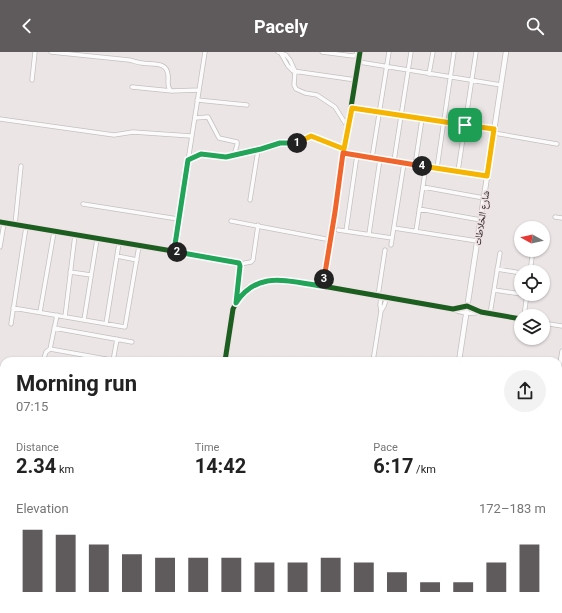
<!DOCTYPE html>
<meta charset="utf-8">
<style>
:root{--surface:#fff;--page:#f2f2f2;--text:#222;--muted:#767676;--accent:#5f5b5c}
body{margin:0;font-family:Roboto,"Noto Naskh Arabic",sans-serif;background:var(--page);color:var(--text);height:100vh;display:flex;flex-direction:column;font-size:15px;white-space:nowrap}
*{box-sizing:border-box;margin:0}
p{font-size:13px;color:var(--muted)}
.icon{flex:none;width:22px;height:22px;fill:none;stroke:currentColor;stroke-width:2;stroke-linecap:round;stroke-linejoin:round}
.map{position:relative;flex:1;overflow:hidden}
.details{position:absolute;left:0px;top:305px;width:562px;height:256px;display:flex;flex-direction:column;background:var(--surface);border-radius:12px 12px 0 0;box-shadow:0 1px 3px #0004}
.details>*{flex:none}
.needle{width:26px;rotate:278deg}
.buttons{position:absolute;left:514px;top:169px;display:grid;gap:8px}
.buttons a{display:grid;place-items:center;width:36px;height:36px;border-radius:50%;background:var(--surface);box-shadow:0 1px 3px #0004;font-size:20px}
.pin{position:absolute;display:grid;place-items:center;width:34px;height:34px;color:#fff;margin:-17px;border-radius:8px;box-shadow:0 2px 6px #0006}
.km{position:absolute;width:20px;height:20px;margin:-10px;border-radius:50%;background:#222;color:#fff;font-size:11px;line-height:20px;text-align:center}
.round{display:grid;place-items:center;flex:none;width:42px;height:42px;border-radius:21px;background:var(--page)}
.summary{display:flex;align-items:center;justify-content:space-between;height:68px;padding:0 16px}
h1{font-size:22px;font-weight:700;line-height:30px}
.stats{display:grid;grid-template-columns:repeat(3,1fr);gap:6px;height:68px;padding:4px 16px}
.stats div{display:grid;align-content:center}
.stats b{font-size:20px;font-weight:700}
.stats small{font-size:11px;font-weight:400}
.stats p{font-size:11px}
.chart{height:112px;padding:8px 16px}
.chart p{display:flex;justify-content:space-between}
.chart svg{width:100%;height:72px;margin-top:4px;stroke:var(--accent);stroke-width:6}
header{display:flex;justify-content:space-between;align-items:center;height:52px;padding:0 16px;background:var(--accent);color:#fff;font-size:18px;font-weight:700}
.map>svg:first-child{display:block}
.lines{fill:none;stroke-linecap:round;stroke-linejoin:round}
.minor-casing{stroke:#c4c0c0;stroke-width:5}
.major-casing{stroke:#c4c0c0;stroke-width:6}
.minor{stroke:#fcfbfb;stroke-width:3.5}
.major{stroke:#fcfbfb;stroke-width:4.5}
.cycleway-casing{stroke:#eee2e4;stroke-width:8}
.cycleway{stroke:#1b5e20;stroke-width:5}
.split-1-casing{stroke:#fff;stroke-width:8}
.split-2-casing{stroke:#fff;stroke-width:8}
.split-3-casing{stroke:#fff;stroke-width:8}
.split-4-casing{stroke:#fff;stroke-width:8}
.split-5-casing{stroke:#fff;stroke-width:8}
.split-1{stroke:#f5b400;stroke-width:5}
.split-2{stroke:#22a559;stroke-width:5}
.split-3{stroke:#22a559;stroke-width:5}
.split-4{stroke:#f0652b;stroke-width:5}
.split-5{stroke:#f5b400;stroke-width:5}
.labels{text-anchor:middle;stroke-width:3.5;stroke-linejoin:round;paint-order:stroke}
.street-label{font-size:10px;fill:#141011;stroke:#eee2e4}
</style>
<header><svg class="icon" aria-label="back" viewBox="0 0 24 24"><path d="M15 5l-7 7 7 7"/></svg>Pacely<svg class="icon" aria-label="search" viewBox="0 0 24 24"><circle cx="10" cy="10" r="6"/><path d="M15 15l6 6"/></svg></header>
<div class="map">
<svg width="562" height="561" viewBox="0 0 562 561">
<rect width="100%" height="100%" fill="#ebe5e6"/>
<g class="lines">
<defs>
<path id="minor" d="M51,0L129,8C134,9 138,11 142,11C152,13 167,9 168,23C169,29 166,34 171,39L199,38
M278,0L286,3L290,8L295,19L294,33L296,37L305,41L317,43L335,55L347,74
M280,0L288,14L293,19L356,28
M322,0L353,4L356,3L357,0
M359,10L501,33
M429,22L433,0
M32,28L35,0
M132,35L172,39
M197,48L247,53
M352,56L495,77
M195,66L208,65L219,86L237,90V93L234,103
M0,67L114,83L133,80L191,84
M494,81L557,92
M343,101L487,123
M372,106L389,0
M188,109L201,102L226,105L261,97L280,91H299L311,84L344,97
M394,109L411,0
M415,113L422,67
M437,116L454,0
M458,119L476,0
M423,135L484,146
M250,148L258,98
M83,152L178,167
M419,157L481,168
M555,165L562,166
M231,169L331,188
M0,170L238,210L240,214L236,250
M15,173L21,114
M394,176L477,189
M338,178L392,186
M346,179L357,103
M416,179L426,114
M369,182L380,107
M391,193L404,111
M0,195L4,171
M174,199L205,0
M117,204L137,208
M240,212L251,210L253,208L258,173
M497,217L521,221
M70,220L91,223
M530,220L532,205
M322,234L360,0
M494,238L521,242
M378,244L385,198
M13,256L125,275L139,194
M453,257C462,262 470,262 481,260
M381,259L384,254L387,245
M40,260L54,180
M490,262L500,201
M524,264L527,242
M65,265L75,183
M84,268L97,187
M543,271L562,274
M11,272L26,175
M106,272L119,191
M54,276L132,290
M50,297L57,263
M43,309L46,300L50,297L117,309
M113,309L117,287
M225,309L233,257L239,245L248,236L263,229L273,228L328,235L453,257L467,254L481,260L521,267
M373,309L381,259L380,253L381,244
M558,323L562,299
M558,353L562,354
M558,376H562
M558,398L562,399
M558,425L562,426
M558,444L562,445
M558,509L562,485
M185,561V557"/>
<path id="major" d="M459,309L506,0
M0,454L4,455
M558,545L562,546
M333,561L334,557"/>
</defs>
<use href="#minor" class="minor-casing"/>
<use href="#major" class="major-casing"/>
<use href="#minor" class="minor"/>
<use href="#major" class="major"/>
<defs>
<path id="cycleway" d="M0,170L238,210L240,214L236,249
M322,234L360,0
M225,309L233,257L239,245L248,236L263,229L273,228L328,235L453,257L467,254L481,260L521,267"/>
</defs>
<use href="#cycleway" class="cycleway-casing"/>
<use href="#cycleway" class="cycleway"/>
</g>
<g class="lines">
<defs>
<path id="split-1" d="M297,91L311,84L344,97L352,56L465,73"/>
<path id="split-2" d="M177,200L174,199L188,108L201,102L226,105L261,97L280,91H297"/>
<path id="split-3" d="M177,200L239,211L240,214L236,251C258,217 289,230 322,234L324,227"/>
<path id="split-4" d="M324,227L335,160L343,101L422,114"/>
<path id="split-5" d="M422,114L487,124L494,77L465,73"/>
</defs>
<use href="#split-1" class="split-1-casing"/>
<use href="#split-2" class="split-2-casing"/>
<use href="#split-3" class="split-3-casing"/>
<use href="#split-4" class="split-4-casing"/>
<use href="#split-5" class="split-5-casing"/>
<use href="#split-1" class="split-1"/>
<use href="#split-2" class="split-2"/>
<use href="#split-3" class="split-3"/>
<use href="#split-4" class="split-4"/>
<use href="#split-5" class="split-5"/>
</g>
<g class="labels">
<g class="street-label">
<text transform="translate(481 166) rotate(-81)" y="4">شارع الخلاطات</text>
</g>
</g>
</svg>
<div class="buttons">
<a><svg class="needle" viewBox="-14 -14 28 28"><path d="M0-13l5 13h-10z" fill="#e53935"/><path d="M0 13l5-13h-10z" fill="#767676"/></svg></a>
<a><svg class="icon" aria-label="locate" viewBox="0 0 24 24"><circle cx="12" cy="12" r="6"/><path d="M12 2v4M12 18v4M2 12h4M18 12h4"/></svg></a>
<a><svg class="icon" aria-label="layers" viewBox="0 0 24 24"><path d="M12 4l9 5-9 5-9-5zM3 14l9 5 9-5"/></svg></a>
</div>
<div class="pin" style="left:465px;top:73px;background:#1e9e55"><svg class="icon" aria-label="arrive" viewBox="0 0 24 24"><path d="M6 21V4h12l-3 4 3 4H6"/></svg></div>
<b class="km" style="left:297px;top:91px">1</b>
<b class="km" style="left:177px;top:200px">2</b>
<b class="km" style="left:324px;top:227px">3</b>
<b class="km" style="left:422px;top:114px">4</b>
<section class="details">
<div class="summary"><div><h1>Morning run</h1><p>07:15</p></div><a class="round"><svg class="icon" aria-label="share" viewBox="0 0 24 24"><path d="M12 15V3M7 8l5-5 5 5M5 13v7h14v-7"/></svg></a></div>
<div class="stats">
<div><p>Distance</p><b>2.34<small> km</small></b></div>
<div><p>Time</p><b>14:42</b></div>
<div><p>Pace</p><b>6:17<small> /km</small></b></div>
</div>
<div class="chart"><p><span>Elevation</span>172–183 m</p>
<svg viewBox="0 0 160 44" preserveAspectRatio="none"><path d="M5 44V6M15 44V9M25 44V15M35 44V21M45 44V23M55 44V23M65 44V23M75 44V26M85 44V26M95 44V23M105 44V26M115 44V32M125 44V38M135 44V38M145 44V26M155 44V15"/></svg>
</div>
</section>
</div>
